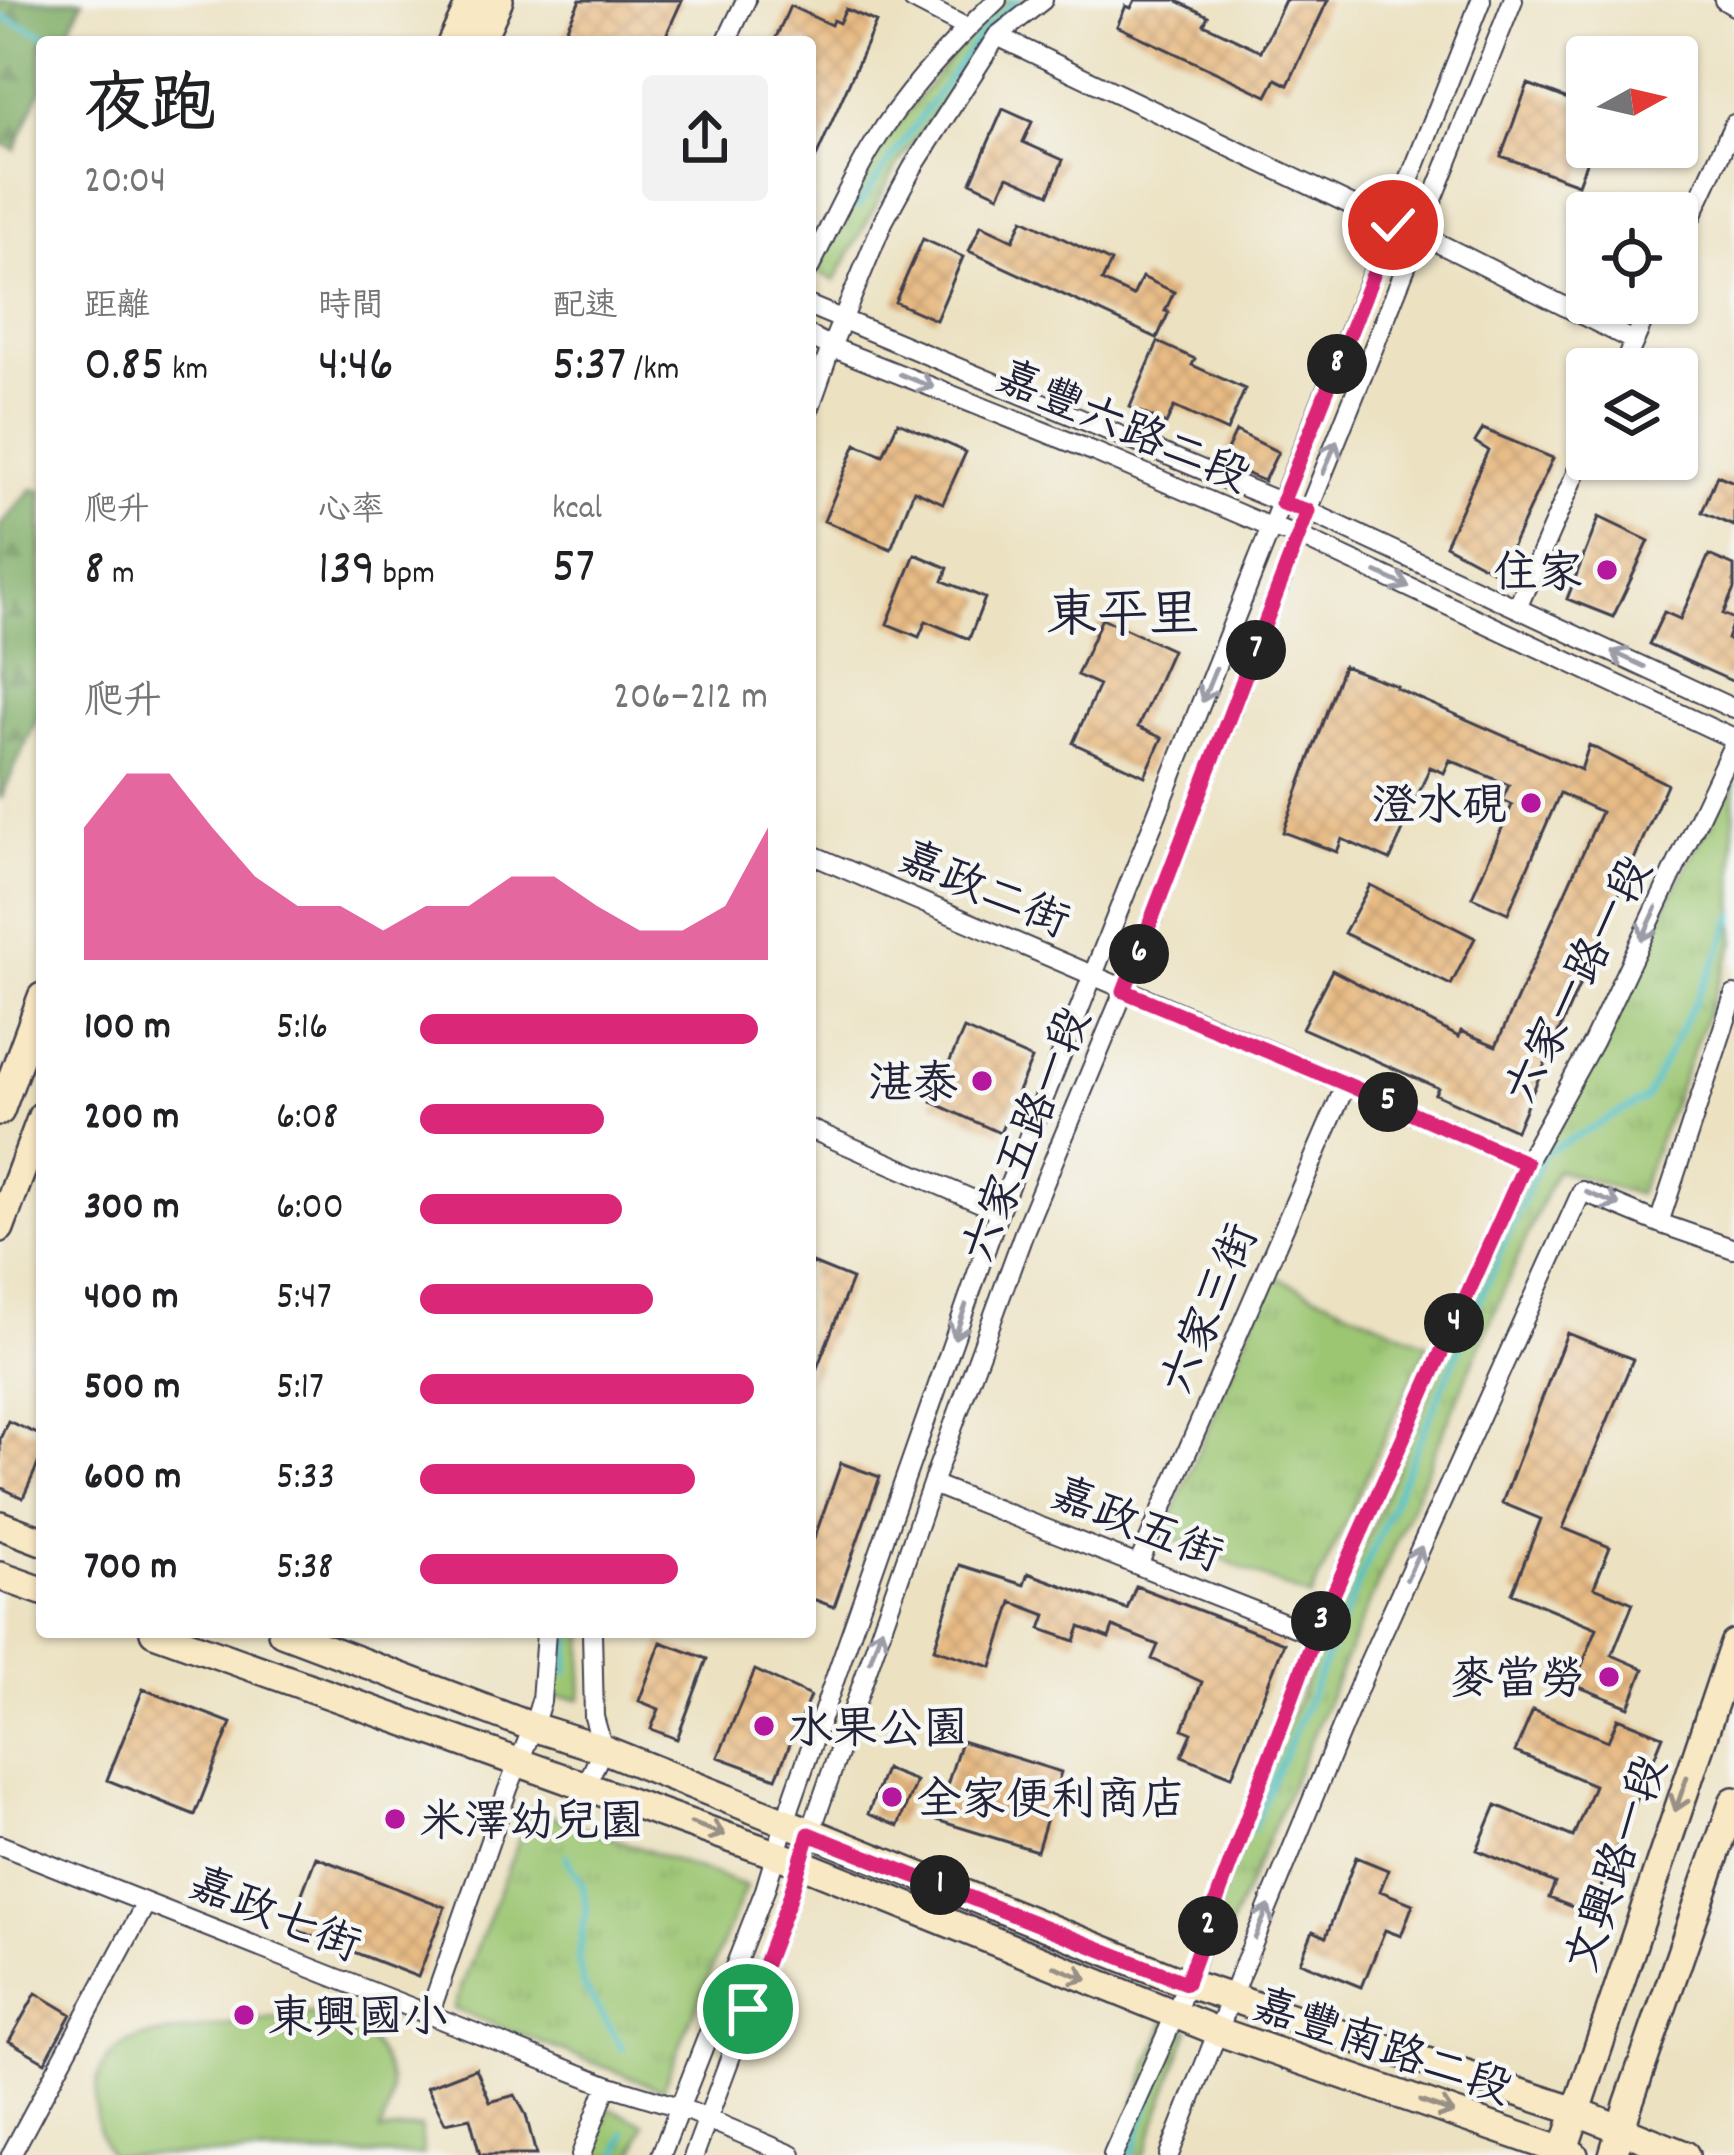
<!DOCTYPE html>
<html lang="zh-TW">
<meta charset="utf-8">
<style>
:root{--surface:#fff;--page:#f2f2f2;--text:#202124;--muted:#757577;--accent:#db2777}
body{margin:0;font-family:Dekko,"LXGW WenKai TC",sans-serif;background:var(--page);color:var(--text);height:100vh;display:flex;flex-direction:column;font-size:45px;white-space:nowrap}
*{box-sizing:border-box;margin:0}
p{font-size:39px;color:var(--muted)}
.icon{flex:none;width:66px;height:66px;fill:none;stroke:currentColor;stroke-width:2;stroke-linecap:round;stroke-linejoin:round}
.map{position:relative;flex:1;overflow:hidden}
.drawer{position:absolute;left:36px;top:36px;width:780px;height:1602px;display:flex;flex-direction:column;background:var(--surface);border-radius:12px;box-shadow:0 3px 9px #0004}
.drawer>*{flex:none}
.needle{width:78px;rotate:82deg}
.controls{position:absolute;left:1566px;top:36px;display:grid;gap:24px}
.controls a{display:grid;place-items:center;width:132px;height:132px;border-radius:12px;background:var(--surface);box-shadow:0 3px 9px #0004;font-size:60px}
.pin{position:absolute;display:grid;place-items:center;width:102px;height:102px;color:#fff;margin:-51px;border:6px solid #fff;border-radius:50%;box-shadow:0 3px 12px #0007}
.km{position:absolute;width:60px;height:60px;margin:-30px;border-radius:50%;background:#222;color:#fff;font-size:33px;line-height:60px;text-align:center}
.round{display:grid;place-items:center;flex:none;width:126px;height:126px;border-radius:12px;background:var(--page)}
.overview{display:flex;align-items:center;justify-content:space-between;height:204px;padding:0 48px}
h1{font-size:66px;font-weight:600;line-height:90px}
.stats{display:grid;grid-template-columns:repeat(3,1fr);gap:18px;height:204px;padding:12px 48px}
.stats div{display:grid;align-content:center}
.stats b{font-size:51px;font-weight:600}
.stats small{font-size:33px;font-weight:400}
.stats p{font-size:33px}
.chart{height:336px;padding:24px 48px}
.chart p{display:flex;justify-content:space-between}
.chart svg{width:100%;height:216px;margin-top:12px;fill:var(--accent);opacity:.7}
ul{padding:0 48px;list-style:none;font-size:39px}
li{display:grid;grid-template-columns:192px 144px 1fr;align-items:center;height:90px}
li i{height:30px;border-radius:15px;background:var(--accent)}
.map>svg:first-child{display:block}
.grass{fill:#9cc672;stroke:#5f7456;stroke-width:3}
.forest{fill:url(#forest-firs);stroke:#506650;stroke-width:3}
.park{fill:url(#park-tufts);stroke:#5f7456;stroke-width:3}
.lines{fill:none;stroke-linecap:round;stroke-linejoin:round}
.stream{stroke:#50bfc5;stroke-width:6}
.building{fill:url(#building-cross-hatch)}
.street-casing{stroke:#403f4f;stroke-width:22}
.secondary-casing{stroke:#403f4f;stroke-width:32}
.street{stroke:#fff;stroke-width:18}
.secondary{stroke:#f8e8c3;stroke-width:27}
.oneway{stroke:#9c9ca7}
.oneway2{stroke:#988f86}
.route-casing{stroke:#fff;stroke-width:24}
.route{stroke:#db2777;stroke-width:15}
.poi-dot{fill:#b5179e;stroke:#f6f6f2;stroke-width:4.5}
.labels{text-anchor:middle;stroke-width:9;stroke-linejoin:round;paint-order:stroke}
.street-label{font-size:45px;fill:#22223b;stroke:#f6f6f2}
.poi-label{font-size:45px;fill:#22223b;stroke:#f6f6f2;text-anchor:end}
.quarter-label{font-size:51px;fill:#22223b;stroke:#f6f6f2}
</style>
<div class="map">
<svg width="1734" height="2155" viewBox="0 0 1734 2155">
<defs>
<pattern id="forest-firs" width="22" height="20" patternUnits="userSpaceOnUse" patternTransform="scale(3)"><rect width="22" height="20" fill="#7dab64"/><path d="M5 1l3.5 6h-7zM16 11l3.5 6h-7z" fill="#668b54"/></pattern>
<pattern id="park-tufts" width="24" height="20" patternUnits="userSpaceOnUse" patternTransform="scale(3)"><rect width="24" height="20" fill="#9cc672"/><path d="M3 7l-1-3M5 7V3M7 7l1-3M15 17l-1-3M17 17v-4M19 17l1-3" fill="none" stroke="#86aa64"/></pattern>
<pattern id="building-cross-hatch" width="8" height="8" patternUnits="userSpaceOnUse" patternTransform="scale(3)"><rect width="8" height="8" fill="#e8bb84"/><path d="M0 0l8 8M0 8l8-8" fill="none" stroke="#c7a073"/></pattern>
</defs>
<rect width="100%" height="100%" fill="#f6f6f2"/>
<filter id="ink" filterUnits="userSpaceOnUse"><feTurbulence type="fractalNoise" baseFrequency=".00833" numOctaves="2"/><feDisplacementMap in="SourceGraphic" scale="24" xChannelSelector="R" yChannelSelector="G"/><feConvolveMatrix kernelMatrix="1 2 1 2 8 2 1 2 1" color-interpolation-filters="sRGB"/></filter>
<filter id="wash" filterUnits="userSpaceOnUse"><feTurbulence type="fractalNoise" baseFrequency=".004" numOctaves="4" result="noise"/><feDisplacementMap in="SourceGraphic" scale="48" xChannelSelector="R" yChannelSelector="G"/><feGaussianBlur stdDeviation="2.7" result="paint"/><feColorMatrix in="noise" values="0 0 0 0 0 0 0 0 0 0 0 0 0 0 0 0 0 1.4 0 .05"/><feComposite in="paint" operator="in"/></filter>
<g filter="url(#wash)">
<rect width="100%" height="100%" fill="#ece2c2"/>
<path class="grass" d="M312,2014C321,2015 331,2016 340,2019C368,2029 393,2066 391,2095C390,2108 384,2120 380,2132L420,2127L424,2155H110C90,2125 87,2074 118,2050C125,2044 135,2041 144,2037Z"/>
<path class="forest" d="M0,0H83L63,42H42V87L15,150L0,142Z
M32,489L42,491V708L0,800V526Z"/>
<path class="park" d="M1005,0H1034L989,41L899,162L835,281L817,271L882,144L972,30Z
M1734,778V943L1638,1195L1556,1169L1227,1934L1200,1928L1529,1159Z
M1272,1275L1428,1344L1310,1598L1164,1534Z
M556,1632H585L581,1699L551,1696Z
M531,1809L746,1886L662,2089L453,2009Z
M1166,2021L1189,2029L1144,2155H1115Z
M610,2108L645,2124L634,2155H592Z"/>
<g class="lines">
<path class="stream" d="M0,16L62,42
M857,207L981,33L1016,0
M566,1673L572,1632
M1252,1830L1543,1154L1645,1099L1720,952L1734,915
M566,1856L583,1885L586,1911L578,1960L584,1986L623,2049
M618,2155L626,2133
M1131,2155L1165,2059"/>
</g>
<g id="blocks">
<path class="building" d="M580,0H682L663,42H560Z
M1135,0H1175L1208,16L1204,24L1261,51L1285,0H1328L1288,85L1276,79L1267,96L1117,26L1126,6L1131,8Z
M790,6L831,25L833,20L839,23L846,9L876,22L810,171V42H774Z
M1528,84L1587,106V147H1592L1578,184L1501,156Z
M1003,109L1032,122L1023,142L1063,160L1049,194L1008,176L999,195L971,182Z
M1023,219L1111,262L1102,281L1133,296L1142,277L1174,292L1165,311L1169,312L1157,338L969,251L981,225L1013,240Z
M923,239L963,257L936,320L895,302Z
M1158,342L1195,359L1192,365L1245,389L1227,431L1174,407L1166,424L1130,407Z
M898,422L966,452L943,503L914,490L891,549L824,521L856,444L883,455Z
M1483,429L1553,458L1499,574L1445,545L1488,450L1475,442Z
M1236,431L1278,452L1264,481L1221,463Z
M1717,475L1734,482V526L1702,512Z
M1599,517L1649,541L1613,617L1567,599Z
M915,554L948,568L943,581L985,598L969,639L926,621L919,637L887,624Z
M1709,555L1734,566V589L1723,614L1734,619L1727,639L1734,643V682L1649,644L1664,612L1680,619Z
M1102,618L1172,650L1138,727L1162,738L1145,776L1073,743L1099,685L1077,675Z
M1343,666L1397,686L1396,688L1581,770L1589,745L1667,784L1516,1130L1435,1094L1438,1088L1302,1028L1332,970L1459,1037L1461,1031L1496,1046L1601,812L1560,793L1508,913L1472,897L1512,805L1502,800L1509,785L1450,760L1444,773L1430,767L1390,860L1342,839L1337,852L1283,832Z
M1370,885L1475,938L1451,985L1344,933Z
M964,1029L1032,1059L1000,1133L932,1102Z
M810,1262L852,1279L811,1383L810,1382Z
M1567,1333L1633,1359L1563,1528L1610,1547L1594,1587L1633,1603L1612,1655L1644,1669L1629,1707L1574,1685L1597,1628L1512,1593L1541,1519L1502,1503Z
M8,1421L42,1436V1455L23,1498L0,1487V1439Z
M841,1463L880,1477L834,1607L810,1598V1550Z
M960,1565L1024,1585L1028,1573L1127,1609L1136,1586L1284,1643L1232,1776L1182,1756L1192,1733L1183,1729L1202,1682L1152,1659L1158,1645L1113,1627L1109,1638L1080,1627L1075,1641L1041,1629L1046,1615L1012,1602L992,1667L934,1649Z
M661,1642L707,1659L677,1739L651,1729L659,1709L639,1701Z
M755,1670L810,1696L776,1778L718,1757Z
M143,1689L231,1723L195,1815L107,1780Z
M1533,1710L1608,1741L1618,1718L1663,1736L1590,1914L1549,1898L1555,1883L1477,1850L1496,1805L1573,1837L1594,1785L1515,1752Z
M961,1741L1061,1772L1037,1851L936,1820Z
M885,1769L916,1781L898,1826L868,1814Z
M316,1857L445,1907L418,1977L289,1927Z
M1356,1857L1388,1870L1380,1891L1413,1904L1401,1936L1385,1930L1362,1987L1300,1962L1313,1931L1326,1937Z
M36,1993L71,2014L45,2062L9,2041Z
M476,2068L490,2102L515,2095L526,2115L536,2155H480L470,2118L445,2123L427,2087Z"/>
</g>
</g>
<g filter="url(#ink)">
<use href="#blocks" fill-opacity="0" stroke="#403f4f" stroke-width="3"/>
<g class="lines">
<defs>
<path id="street" d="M913,0L967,28
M1724,0L1734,6
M997,36L1393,225
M726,42L746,0
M1420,234L1634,341
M1677,247L1734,124
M810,267C831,225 850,182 875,142C906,90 953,41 997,0
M810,306L1282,503L1308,511L1734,709
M810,336L831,347L1095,452L1272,528L1299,536L1734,739
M1622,369L1651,303
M810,407L831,347L883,222L913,167L997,36L1043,0
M1518,606L1587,448
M810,854L1346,1084L1526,1163
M810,1129L999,1211
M1659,1223L1734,1249
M932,1484L1315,1635
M1139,1563L1346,1084
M586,1785L603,1749L594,1717L592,1632
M0,1845L607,2085L679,2107L792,2155
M429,2015L508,1789L533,1727L541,1701L546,1632
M11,2155L146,1903
M581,2155L607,2085
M661,2155L765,1890L791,1804L999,1211L1481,0
M694,2155L789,1900L810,1834L932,1484L1026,1227L1124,991L1308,511L1513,0
M1113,2155L1175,2015L1315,1635L1526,1163L1593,1042L1734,743
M1169,2155L1240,1975L1370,1660L1582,1191L1659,1223L1734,995"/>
<path id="secondary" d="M452,42L472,0
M480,42L499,0
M0,1111L42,997
M0,1228L42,1116
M0,1525L42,1541
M0,1576L42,1591
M154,1632L800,1863L1217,2031L1574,2155
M282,1632L533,1727L603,1749L1186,1983L1576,2111L1685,2155
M1562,2155L1734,1644
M1613,2155L1628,2105L1734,1801"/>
</defs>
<use href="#street" class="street-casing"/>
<use href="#secondary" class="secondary-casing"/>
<use href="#street" class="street"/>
<use href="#secondary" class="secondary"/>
</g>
<defs><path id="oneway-shaft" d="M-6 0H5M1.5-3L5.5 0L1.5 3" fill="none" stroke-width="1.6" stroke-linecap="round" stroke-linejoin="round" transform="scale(3)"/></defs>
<g class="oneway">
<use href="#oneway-shaft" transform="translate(917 381) rotate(22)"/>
<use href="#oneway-shaft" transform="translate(1330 457) rotate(-68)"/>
<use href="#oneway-shaft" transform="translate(1393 580) rotate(25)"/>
<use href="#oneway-shaft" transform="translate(1628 659) rotate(-155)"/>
<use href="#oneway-shaft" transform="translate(1209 685) rotate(112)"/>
<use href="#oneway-shaft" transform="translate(1649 924) rotate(115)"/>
<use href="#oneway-shaft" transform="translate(1603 1199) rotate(22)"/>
<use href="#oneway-shaft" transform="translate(960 1322) rotate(109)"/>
<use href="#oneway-shaft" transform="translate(1414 1563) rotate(-66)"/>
<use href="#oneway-shaft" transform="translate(876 1644) rotate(-71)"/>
<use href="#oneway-shaft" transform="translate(1262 1922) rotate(-67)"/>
</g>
<g class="oneway2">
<use href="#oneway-shaft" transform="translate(1681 1794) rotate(109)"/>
<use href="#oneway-shaft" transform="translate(708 1829) rotate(20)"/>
<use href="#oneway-shaft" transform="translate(1071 1973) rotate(22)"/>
<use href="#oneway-shaft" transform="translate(1437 2107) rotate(19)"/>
</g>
</g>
<g class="lines" filter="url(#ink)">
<defs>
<path id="route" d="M748,2009L789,1900L809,1834L1186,1983L1315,1635L1526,1163L1346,1084L1124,991L1308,511L1282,503L1393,225"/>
</defs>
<use href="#route" class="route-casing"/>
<use href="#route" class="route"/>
</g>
<g class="poi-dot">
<circle cx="1607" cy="570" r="12"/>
<circle cx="1531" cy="803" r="12"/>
<circle cx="982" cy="1081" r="12"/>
<circle cx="1609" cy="1677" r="12"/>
<circle cx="764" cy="1726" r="12"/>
<circle cx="892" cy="1797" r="12"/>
<circle cx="395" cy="1819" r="12"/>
<circle cx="244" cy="2015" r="12"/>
</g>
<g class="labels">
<g class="street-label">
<text transform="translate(1124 424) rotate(23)" y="16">嘉豐六路二段</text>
<text transform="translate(985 887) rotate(23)" y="16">嘉政二街</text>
<text transform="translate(1576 979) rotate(-63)" y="16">六家一路一段</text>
<text transform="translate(1024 1134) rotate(-68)" y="16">六家五路一段</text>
<text transform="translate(1207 1308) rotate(-67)" y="16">六家三街</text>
<text transform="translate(1138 1522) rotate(22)" y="16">嘉政五街</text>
<text transform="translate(1614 1863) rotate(-71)" y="16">文興路一段</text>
<text transform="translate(276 1912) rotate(22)" y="16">嘉政七街</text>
<text transform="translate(1383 2044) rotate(19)" y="16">嘉豐南路二段</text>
</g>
<g class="poi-label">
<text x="1583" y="586">住家</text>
<text x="1507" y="819">澄水硯</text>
<text x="958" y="1097">湛泰</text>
<text x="1585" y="1693">麥當勞</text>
<text x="788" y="1742" text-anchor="start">水果公園</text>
<text x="916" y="1813" text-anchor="start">全家便利商店</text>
<text x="419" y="1835" text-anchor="start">米澤幼兒園</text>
<text x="268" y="2031" text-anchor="start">東興國小</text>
</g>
<g class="quarter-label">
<text x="1123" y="630">東平里</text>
</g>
</g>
</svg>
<div class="controls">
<a><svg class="needle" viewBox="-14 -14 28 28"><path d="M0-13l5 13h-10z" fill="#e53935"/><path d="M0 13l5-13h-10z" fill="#757577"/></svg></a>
<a><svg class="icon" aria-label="locate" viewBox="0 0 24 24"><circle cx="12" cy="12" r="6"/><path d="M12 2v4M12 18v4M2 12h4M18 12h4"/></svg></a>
<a><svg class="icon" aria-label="layers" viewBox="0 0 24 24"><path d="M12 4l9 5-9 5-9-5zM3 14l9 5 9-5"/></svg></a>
</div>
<div class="pin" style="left:748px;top:2009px;background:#1e9e55"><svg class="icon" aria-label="arrive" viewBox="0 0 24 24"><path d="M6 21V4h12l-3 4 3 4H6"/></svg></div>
<div class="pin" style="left:1393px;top:225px;background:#d93025"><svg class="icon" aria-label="check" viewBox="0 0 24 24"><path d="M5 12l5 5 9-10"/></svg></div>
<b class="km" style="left:940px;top:1885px">1</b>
<b class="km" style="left:1208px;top:1926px">2</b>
<b class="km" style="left:1321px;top:1621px">3</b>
<b class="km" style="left:1454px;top:1323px">4</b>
<b class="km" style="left:1388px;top:1102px">5</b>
<b class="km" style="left:1139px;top:954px">6</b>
<b class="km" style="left:1256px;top:650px">7</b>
<b class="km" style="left:1337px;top:364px">8</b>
<section class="drawer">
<div class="overview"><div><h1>夜跑</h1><p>20:04</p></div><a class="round"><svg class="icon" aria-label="share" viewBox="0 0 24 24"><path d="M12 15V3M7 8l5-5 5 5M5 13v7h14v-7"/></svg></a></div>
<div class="stats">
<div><p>距離</p><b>0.85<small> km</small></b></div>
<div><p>時間</p><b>4:46</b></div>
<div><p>配速</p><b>5:37<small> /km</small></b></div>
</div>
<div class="stats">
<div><p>爬升</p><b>8<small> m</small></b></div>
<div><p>心率</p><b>139<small> bpm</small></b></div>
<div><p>kcal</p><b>57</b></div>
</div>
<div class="chart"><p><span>爬升</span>206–212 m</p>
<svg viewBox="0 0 160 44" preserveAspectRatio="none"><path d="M0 44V17L10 6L20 6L30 17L40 27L50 33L60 33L70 38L80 33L90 33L100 27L110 27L120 33L130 38L140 38L150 33L160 17V44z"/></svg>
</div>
<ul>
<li><b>100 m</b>5:16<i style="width:97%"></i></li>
<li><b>200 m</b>6:08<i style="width:53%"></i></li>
<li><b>300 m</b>6:00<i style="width:58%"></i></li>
<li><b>400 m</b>5:47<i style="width:67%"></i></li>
<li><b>500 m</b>5:17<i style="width:96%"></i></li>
<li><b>600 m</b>5:33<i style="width:79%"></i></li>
<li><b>700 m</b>5:38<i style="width:74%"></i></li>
</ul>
</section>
</div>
